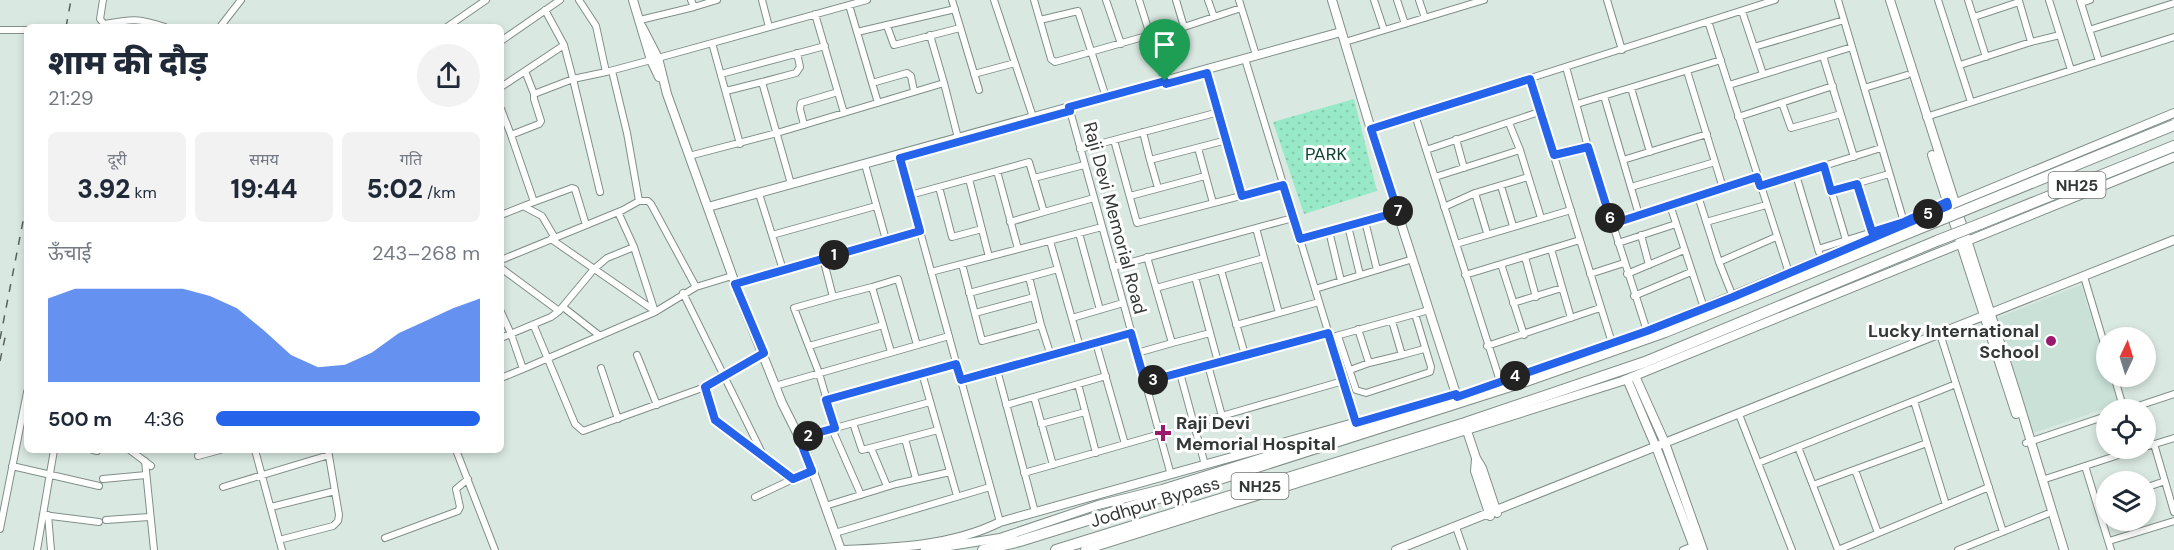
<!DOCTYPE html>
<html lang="hi">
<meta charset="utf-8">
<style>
:root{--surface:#fff;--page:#f2f2f3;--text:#1f2937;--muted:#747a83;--accent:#2563eb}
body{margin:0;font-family:"DM Sans","Noto Sans Devanagari",sans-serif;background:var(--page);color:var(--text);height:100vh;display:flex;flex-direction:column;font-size:22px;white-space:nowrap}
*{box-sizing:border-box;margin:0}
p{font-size:20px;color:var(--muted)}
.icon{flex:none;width:33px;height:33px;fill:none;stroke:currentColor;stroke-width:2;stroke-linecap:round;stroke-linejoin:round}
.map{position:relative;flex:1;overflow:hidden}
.drawer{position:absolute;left:24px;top:24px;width:480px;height:429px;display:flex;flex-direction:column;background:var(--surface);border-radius:9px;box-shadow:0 3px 9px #0003}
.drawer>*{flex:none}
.needle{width:39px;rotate:4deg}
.controls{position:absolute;left:2096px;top:327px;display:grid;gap:12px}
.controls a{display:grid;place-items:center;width:60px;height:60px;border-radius:50%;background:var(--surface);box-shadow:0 3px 9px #0003;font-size:30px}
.pin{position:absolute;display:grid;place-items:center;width:51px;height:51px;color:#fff;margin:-62px -26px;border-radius:50% 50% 50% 0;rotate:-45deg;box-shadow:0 0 6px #0007}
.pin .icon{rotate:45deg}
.km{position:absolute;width:30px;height:30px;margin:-15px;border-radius:50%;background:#222;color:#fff;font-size:16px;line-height:30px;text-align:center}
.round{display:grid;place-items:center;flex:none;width:63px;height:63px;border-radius:32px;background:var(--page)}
.head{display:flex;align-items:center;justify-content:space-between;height:102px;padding:0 24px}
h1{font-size:33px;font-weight:800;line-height:45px}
.metrics{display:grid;grid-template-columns:repeat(3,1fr);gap:9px;height:102px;padding:6px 24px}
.metrics div{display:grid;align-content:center;border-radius:9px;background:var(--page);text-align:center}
.metrics b{font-size:26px;font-weight:800}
.metrics small{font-size:16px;font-weight:400}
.metrics p{font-size:16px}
.chart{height:168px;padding:12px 24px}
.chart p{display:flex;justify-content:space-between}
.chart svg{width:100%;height:108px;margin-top:6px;fill:var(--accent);opacity:.7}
ul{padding:0 24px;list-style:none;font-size:20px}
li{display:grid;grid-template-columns:96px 72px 1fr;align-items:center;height:45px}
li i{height:15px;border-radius:8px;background:var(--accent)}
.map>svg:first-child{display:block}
.built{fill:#c9e1d6}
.green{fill:url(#green-dots)}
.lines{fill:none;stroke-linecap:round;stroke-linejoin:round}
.street-casing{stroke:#818f89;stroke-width:8}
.secondary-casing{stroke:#818f89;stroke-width:10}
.highway-casing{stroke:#818f89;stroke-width:12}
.street{stroke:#fff;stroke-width:6}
.secondary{stroke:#fff;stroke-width:8}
.highway{stroke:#fff;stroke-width:10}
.rail{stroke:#59615d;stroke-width:1.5;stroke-dasharray:8 8;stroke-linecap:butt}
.highway-bridge-casing{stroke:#818f89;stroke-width:12;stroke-linecap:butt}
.highway-bridge{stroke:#fff;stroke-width:10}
.route-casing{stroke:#fff;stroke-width:12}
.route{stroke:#2563eb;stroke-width:8}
.poi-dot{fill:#9b196e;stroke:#fff;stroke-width:2}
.labels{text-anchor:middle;stroke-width:6;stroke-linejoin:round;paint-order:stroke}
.shield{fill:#fff;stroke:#707472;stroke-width:1.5}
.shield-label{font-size:16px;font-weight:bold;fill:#323835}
.park-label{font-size:18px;fill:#124332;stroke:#fff}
.street-label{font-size:18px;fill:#323835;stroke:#fff}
.poi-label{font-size:18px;font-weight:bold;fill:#323835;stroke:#fff;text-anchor:end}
</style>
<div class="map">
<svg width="2174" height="550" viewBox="0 0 2174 550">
<defs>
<pattern id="green-dots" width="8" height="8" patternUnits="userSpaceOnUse" patternTransform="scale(1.5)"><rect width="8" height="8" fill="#98e9c8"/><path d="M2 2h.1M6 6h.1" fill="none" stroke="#83c9ac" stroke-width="1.8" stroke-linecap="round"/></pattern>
</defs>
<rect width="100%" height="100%" fill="#d9e8e1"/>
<path class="built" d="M2081,285L2106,363V376L2110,377L2118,404L2033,433L1995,319Z"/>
<path class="green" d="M1354,99L1377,191L1304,214L1273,122Z"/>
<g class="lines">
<defs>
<path id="street" d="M103,0L100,19L104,24C132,19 138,18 165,27
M579,0L596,26L606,72L651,60
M762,0L769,27
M952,0L979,90
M994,0L1034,120
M1034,0L1051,59L1055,62L1150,35
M1106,0L1121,44
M1139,0L1165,82
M1176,0L1184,27L1241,8
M1208,0L1214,17
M1239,0L1256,55
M1374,0L1384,30
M1397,0L1405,24
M1419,0L1425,18
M1607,0L1622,50
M1838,0L1904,222
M1938,0L1971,102
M1968,0L1986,57
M2049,0L2071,70
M2080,0L2099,61
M2019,1L2031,42
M2081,3L2090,0
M849,5L878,103
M694,7L717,0
M545,10L564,45L573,79L606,72
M1742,11L1763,74
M815,14L844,113
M1974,17L2019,2
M640,20L694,7L691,0
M1040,20L1078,11L1106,97
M1708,21L1789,273
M887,26L894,45L960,28
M220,27L241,0
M447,27L486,0
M0,30H27
M2089,30L2174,3
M857,32L955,9
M930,35L944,83
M501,41L560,0
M1345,42L1484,0
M712,43L740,144
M1754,47L1844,20
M1823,56L1854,157
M658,58L867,0
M1245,59L1356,423
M1960,65L2031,42L2060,35
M1566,67L1588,147L1647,331
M525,71L534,94
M612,71L627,133L639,201H648L651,204L696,287L732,276
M1687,71L1723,188
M721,74L825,46
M974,74L1015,63
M1530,79L1612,343
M872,83L907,73L911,76L914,91
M1729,85L1852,47
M501,87L564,45
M1631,88L1650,152
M1864,88L1907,75
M726,91L762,82
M1604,96L1639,215
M1782,103L1791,128L1841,114
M1577,104L1721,60
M1069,107L1171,475
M501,109L511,135L539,124L541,121L534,99V94L573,79L600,192
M1219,112L1242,196
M1415,115L1500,381
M1738,117L1833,86
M1926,117L2174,37
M1509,123L1520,150L1541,218
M804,125L800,109L801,103L838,92
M1371,129L1775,0
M1143,132L1150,160L1227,140
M1456,139L1464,168
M1114,140L1137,223L1283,185
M1198,148L1213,203
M1080,149L1219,112L1207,73
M1426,150L1539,112
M899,155L1000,522
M1554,155L1588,147
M689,156L777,133L944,83L958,138
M1150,160L1158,188
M1623,160L1707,134
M1824,166L1846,240
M866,168L886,240
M997,171L1018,249
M1796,175L1819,252
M1435,177L1520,150
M1034,178L1084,165
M969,179L989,257
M791,184L762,82L796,73L800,67L797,53
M1857,184L1872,232
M1501,186L1513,226
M1760,186L1881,148
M939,187L952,237L982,229
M1631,187L1715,162
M1831,191L1889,174
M1475,193L1487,233
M910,195L1029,162L1044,212L1094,198
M1130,196L1205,176
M1698,196L1719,262L1733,297
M760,197L783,270
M534,202L572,188L575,189L586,225
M1670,205L1704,308
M525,207L542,216L555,238
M1444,207L1475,193L1528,177
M618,212L634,247L655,312L696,287
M501,215L534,202L511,135
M1365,221L1377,270
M1010,222L1044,212
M1706,222L1766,205
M1612,224L1757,177
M1348,226L1360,275
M1329,231L1341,281
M1079,233L1100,310
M772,235L876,206
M1641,235L1649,265
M551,239L655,311
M1300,239L1398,212
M1050,241L1080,347
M1618,243L1676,224
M1456,244L1571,210
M1551,249L1571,318
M1818,249L1895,225
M1525,257L1536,297
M1264,258L1279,313
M501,260L623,210L639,201
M1719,262L1776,237
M962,264L982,341L1041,325L1051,356
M1501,264L1524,335
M1113,267L1293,218
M501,268L559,311
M1221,270L1245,355
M931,272L1102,227
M1590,274L1624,263
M1627,274L1684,250
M1465,275L1580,240
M1195,277L1218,362
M2085,280L2106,350
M735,283L920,231
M872,287L898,279L917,345
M1156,288L1264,258L1256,228
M1315,289L1413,259
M683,293L764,457
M969,293L1029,277
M1634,296L1691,272
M833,297L872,287L891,352
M1513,303L1562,288
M563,307L600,336
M501,312L511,334L523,369L501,378
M975,313L1034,297
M1072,318L1123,303
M1041,325L1029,277L1058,269
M1236,325L1319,302
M534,326L575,424L583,431L705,387L764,353
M1358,329L1369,363L1402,355L1392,321
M1336,336L1429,310
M1338,336L1356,390L1366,393L1430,372L1431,367L1415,314
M1941,337L2003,532
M501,338L551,317L559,311L594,269L607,258L634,247
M1096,343L1125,444
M1172,343L1210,333
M809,346L883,325
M1487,346L1600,308
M1137,353L1172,343L1147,257
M637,355L657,405
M1402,355L1424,349
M1208,365L1222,416
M601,368L618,419
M523,369L655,312
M997,370L1035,512
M1350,370L1369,363
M922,373L957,496
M1180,373L1205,465
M2114,376L2124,410
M961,380L1131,333
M1145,382L1328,333
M1078,384L1096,453
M775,386L949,336
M705,387L715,420L793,479L812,471
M1034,397L1053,465
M827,400L956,364
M1914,401L1946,505
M1006,405L1106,376
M2126,410L2174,394
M1740,417L1792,550
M853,423L862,450L938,430
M1041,424L1085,412
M1194,424L1343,381
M835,428L930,402
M832,429L861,495
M799,438L835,428L819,373L794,308L833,297L823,258
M905,439L916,479
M2026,443L2106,416
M2154,444L2174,512
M1798,447L1838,550
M2145,447L2174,438
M871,448L887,486
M93,450L97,451
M130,450L151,466
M255,450L282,550
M456,450L495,550
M198,456L220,450
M145,461L154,550
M1758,463L1956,384
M12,466L99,486
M2085,466L2111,550
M1855,470L1878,533
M1024,473L1160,434
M103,479L146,475
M2042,480L2140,448
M1813,485L1927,443
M223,487L329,455
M2145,488L2165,481
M755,497L793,479
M2097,505L2106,502
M825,506L896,484L950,472
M271,507L335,491
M43,515L99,522
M48,515L51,550
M106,520L149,517
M0,529L27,392
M1457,530L1464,550
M835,533L990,487
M385,538L458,511L460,507L456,489L468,479
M279,540L333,526L338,521L339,515L328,450
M2109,541L2174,521
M37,550L54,450
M1683,550L1696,545
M1838,550L1989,487
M1958,550L2047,514"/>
<path id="secondary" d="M633,0L651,60L659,77
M1332,0L1376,146L1457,397
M1890,0L2017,396L2064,550
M642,27L658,58L667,94L741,300L782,403L804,447L841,550
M1932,155L2016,414
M708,207L1341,32
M1635,376L1665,443L1703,550
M1627,379L1658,452L1695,550
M1467,431L1476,458L1482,468L1497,513
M1476,459L1475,471L1490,516
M842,550C895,548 952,546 1000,522L1361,421
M925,550L1000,538L1098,505L1162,489L1457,397L1647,331L2174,113
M1085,550L1622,381L2174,157
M1396,550L2174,240"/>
<path id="highway" d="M1980,224L2174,146
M983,550L1020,541L1210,482L1523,382
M1056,550L1465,423L1645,362L1939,240"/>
</defs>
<use href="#street" class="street-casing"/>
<use href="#secondary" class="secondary-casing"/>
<use href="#highway" class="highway-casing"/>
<use href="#street" class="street"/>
<use href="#secondary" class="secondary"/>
<use href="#highway" class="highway"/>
<path class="rail" d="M66,27L71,0
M0,339L27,201
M0,361L6,333"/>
<defs>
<path id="highway-bridge" d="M1939,240L1980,224
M1523,382L1665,332L2174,125"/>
</defs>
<use href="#highway-bridge" class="highway-bridge-casing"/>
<use href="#highway-bridge" class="highway-bridge"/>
</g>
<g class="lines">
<defs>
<path id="route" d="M1207,73L1242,196L1283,185L1300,239L1398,212L1371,129L1530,79L1554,155L1588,147L1612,224L1757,177L1760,186L1824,166L1831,191L1857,184L1872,232L1904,222L1947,202L1948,206L1733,297L1647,331L1457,397L1456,394L1356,423L1328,333L1145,382L1131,333L961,380L956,364L826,400L835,428L799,438L812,471L793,479L715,420L705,387L764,353L735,284L920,231L900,158L1070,111L1069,107L1165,81L1166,84Z"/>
</defs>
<use href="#route" class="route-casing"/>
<use href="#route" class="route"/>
</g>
<g class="poi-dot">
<circle cx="2051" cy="341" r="6"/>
<path d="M1160 424h6v6h6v6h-6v6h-6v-6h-6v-6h6z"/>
</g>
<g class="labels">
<g class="shield">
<rect x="2048.5" y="172" width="57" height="26" rx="4.5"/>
<rect x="1231.5" y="473" width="57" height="26" rx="4.5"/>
</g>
<g class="shield-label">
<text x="2077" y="191">NH25</text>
<text x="1260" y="492">NH25</text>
</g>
<g class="park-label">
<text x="1326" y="160">PARK</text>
</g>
<g class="street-label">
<text transform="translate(1115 218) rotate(75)" y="6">Raji Devi Memorial Road</text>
<text transform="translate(1155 502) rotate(-17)" y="6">Jodhpur Bypass</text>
</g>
<g class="poi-label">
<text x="2039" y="337">Lucky International<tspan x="2039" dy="21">School</tspan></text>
<text x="1176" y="429" text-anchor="start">Raji Devi<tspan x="1176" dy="21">Memorial Hospital</tspan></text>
</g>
</g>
</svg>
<div class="controls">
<a><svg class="needle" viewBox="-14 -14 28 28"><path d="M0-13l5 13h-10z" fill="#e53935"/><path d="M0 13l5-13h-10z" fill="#747a83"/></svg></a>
<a><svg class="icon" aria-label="locate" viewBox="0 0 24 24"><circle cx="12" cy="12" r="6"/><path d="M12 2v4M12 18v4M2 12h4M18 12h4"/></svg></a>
<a><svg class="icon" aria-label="layers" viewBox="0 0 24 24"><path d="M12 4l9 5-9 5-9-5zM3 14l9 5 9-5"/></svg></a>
</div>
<div class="pin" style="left:1165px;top:81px;background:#1e9e55"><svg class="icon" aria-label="arrive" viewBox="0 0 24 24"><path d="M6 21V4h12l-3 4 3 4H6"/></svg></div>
<b class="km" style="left:834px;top:255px">1</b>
<b class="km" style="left:808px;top:436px">2</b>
<b class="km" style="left:1153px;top:380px">3</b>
<b class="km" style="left:1515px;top:376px">4</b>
<b class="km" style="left:1928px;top:214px">5</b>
<b class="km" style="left:1610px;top:218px">6</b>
<b class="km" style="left:1398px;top:211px">7</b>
<section class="drawer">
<div class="head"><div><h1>शाम की दौड़</h1><p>21:29</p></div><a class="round"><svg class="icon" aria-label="share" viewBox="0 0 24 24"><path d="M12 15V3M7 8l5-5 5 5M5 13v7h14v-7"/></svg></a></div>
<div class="metrics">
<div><p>दूरी</p><b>3.92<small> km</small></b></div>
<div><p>समय</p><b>19:44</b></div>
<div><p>गति</p><b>5:02<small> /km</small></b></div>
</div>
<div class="chart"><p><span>ऊँचाई</span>243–268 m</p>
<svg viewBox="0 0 160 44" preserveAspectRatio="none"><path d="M0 44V10L10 6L20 6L30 6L40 6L50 6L60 9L70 14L80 23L90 33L100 38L110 37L120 32L130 24L140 19L150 14L160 10V44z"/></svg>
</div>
<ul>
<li><b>500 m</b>4:36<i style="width:100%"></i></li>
</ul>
</section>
</div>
